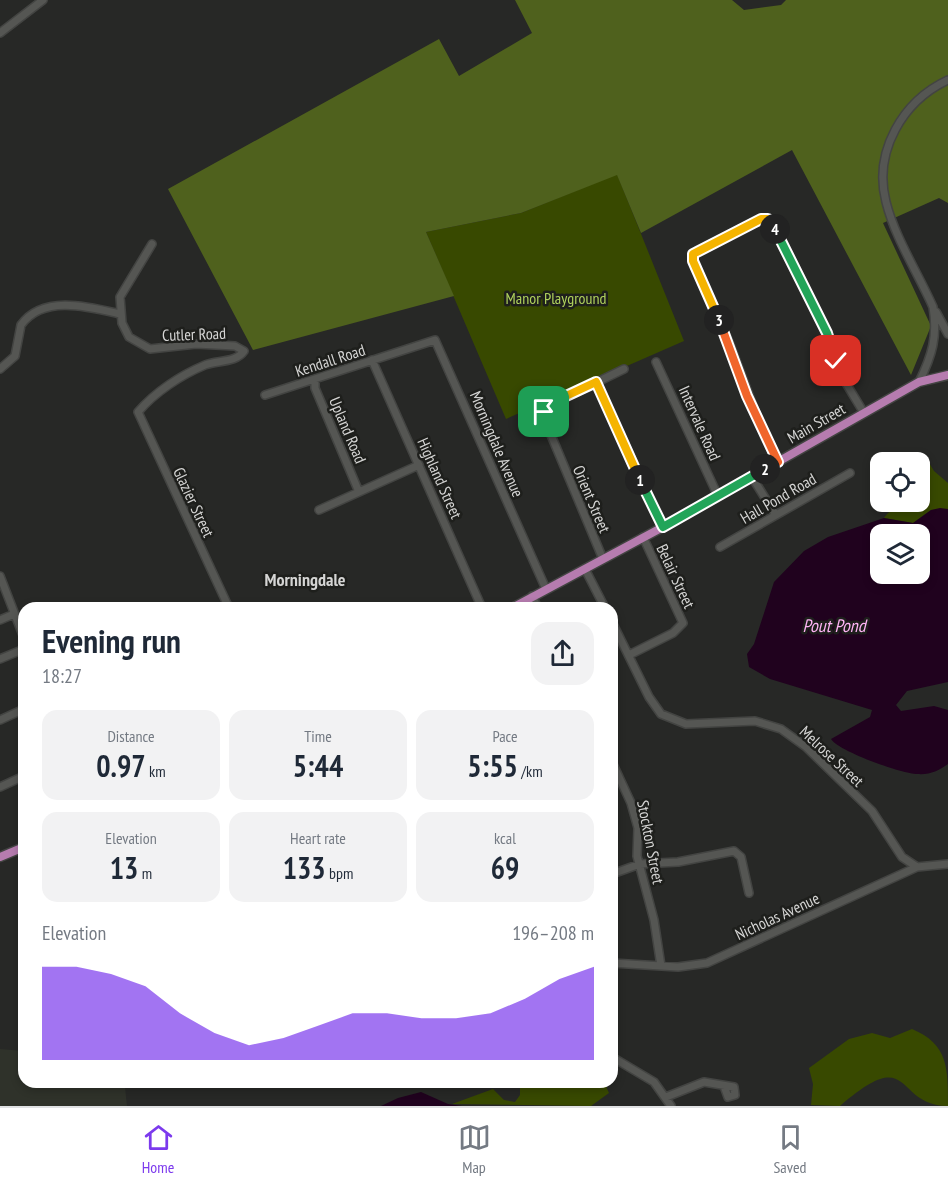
<!DOCTYPE html>
<meta charset="utf-8">
<style>
:root{--surface:#fff;--page:#f2f2f3;--text:#1f2937;--muted:#747a83;--line:#e0e1e3;--accent:#7c3aed}
body{margin:0;font-family:"PT Sans Narrow",sans-serif;background:var(--page);color:var(--text);height:100vh;display:flex;flex-direction:column;font-size:22px;white-space:nowrap}
*{box-sizing:border-box;margin:0}
p{font-size:20px;color:var(--muted)}
.icon{flex:none;width:33px;height:33px;fill:none;stroke:currentColor;stroke-width:2;stroke-linecap:round;stroke-linejoin:round}
.map{position:relative;flex:1;overflow:hidden}
.details{position:absolute;left:18px;top:602px;width:600px;height:486px;display:flex;flex-direction:column;background:var(--surface);border-radius:18px;box-shadow:0 3px 9px #0003}
.details>*{flex:none}
.buttons{position:absolute;left:870px;top:452px;display:grid;gap:12px}
.buttons a{display:grid;place-items:center;width:60px;height:60px;border-radius:12px;background:var(--surface);box-shadow:0 3px 9px #0003;font-size:30px}
.pin{position:absolute;display:grid;place-items:center;width:51px;height:51px;color:#fff;margin:-26px;border-radius:12px;box-shadow:0 3px 9px #0006}
.km{position:absolute;width:30px;height:30px;margin:-15px;border-radius:50%;background:#222;color:#fff;font-size:16px;line-height:30px;text-align:center}
.round{display:grid;place-items:center;flex:none;width:63px;height:63px;border-radius:18px;background:var(--page)}
.head{display:flex;align-items:center;justify-content:space-between;height:102px;padding:0 24px}
h1{font-size:33px;font-weight:800;line-height:45px}
.stats{display:grid;grid-template-columns:repeat(3,1fr);gap:9px;height:102px;padding:6px 24px}
.stats div{display:grid;align-content:center;border-radius:15px;background:var(--page);text-align:center}
.stats b{font-size:30px;font-weight:800}
.stats small{font-size:16px;font-weight:400}
.stats p{font-size:16px}
.chart{height:168px;padding:12px 24px}
.chart p{display:flex;justify-content:space-between}
.chart svg{width:100%;height:108px;margin-top:6px;fill:var(--accent);opacity:.7}
.menu{display:flex;justify-content:space-around;align-items:center;height:84px;border-top:2px solid var(--line);background:var(--surface);font-size:16px;color:var(--muted)}
.menu a{display:grid;justify-items:center;gap:3px}
.menu .on{color:var(--accent)}
.map>svg:first-child{display:block}
.built{fill:#2f322a}
.green{fill:#384900}
.forest{fill:#4f611d}
.water{fill:#20021e;fill-rule:evenodd}
.lines{fill:none;stroke-linecap:round;stroke-linejoin:round}
.minor-casing{stroke:#434442;stroke-width:10}
.major-casing{stroke:#434442;stroke-width:11}
.minor{stroke:#555653;stroke-width:7}
.major{stroke:#b67caf;stroke-width:8}
.split-1-casing{stroke:#fff;stroke-width:12}
.split-2-casing{stroke:#fff;stroke-width:12}
.split-3-casing{stroke:#fff;stroke-width:12}
.split-4-casing{stroke:#fff;stroke-width:12}
.split-5-casing{stroke:#fff;stroke-width:12}
.split-1{stroke:#f5b400;stroke-width:8}
.split-2{stroke:#22a559;stroke-width:8}
.split-3{stroke:#f0652b;stroke-width:8}
.split-4{stroke:#f5b400;stroke-width:8}
.split-5{stroke:#22a559;stroke-width:8}
.labels{text-anchor:middle;stroke-width:5;stroke-linejoin:round;paint-order:stroke}
.park-label{font-size:16px;fill:#b0d25d;stroke:#1e1f1c}
.street-label{font-size:16px;fill:#d5d5d4;stroke:#1e1f1c}
.neighbourhood-label{font-size:18px;font-weight:bold;fill:#d5d5d4;stroke:#1e1f1c}
.water-label{font-size:18px;font-style:italic;fill:#fdb3f4;stroke:#1e1f1c}
</style>
<div class="map">
<svg width="948" height="1106" viewBox="0 0 948 1106">
<rect width="100%" height="100%" fill="#272826"/>
<path class="built" d="M0,1049L24,1051V1082H114L125,1087L127,1106H0Z"/>
<path class="green" d="M617,174L684,341L506,419L426,232L521,213Z
M926,458L934,471L948,483V509L931,510L913,523L884,518C892,506 906,501 920,501L923,485V464Z
M912,1029C948,1044 948,1067 948,1106C893,1106 914,1042 840,1106L811,1105L813,1084L809,1068L849,1039L872,1033L890,1038Z
M520,1082H604L609,1093L591,1106L452,1104L493,1089L504,1100L515,1102L520,1095Z"/>
<path class="forest" d="M515,0H732L744,10L781,5L786,0H948V203L939,198L883,223L931,326L911,375L792,150L641,233L617,175L521,213L426,232L454,296L253,350L168,189L439,39L459,76L532,33Z"/>
<path class="water" d="M940,508L948,509V682L907,691L896,705L901,711L934,706L948,710V764C938,771 930,775 917,774C902,774 838,751 831,739L870,717L872,710L770,679L749,667L747,654L754,644L774,582L804,551L828,537L884,518L913,523L931,510ZM880,534H920V573H880Z
M421,1092L448,1104L462,1106H381L398,1098Z"/>
<g class="lines">
<defs>
<path id="minor" d="M0,33L43,0
M152,244L120,297L122,323L129,337L150,349L196,344L235,346L244,351C236,363 217,360 205,365C181,375 155,392 138,412L229,608
M936,312L948,334
M372,360L482,608
M656,362L718,496
M0,369L15,356L21,325C43,294 90,307 120,314
M315,379V388L359,492
M596,382L663,527
M919,382C932,356 938,336 933,307C918,273 895,238 886,202C873,151 903,101 948,80
M265,395L435,340L546,589
M779,462L761,427L729,342L693,261V254L698,250L761,219L771,222L827,333L841,375L864,413
M752,477L775,514
M319,510L419,465
M720,547L850,473
M603,559L543,416L554,403L624,369
M585,569L605,608
M0,576L24,638
M532,596L538,608
M0,620L14,614
M612,622L649,697L661,714L686,724L755,721L781,729L806,747L872,811L902,857L917,867
M629,655L673,633L683,623L643,537
M0,659L24,649
M0,720L24,709
M612,762L631,803L638,828L637,856L654,920L661,966
M0,787L24,776
M612,874L640,864L678,862L734,851L741,857L749,893
M612,963L678,967L707,963L917,867L948,864
M612,1057L654,1082L671,1106
M666,1097L704,1082L734,1087L735,1095L728,1097L724,1086"/>
<path id="major" d="M512,608L663,527L919,382L948,375
M0,857L24,847"/>
</defs>
<use href="#minor" class="minor-casing"/>
<use href="#major" class="major-casing"/>
<use href="#minor" class="minor"/>
<use href="#major" class="major"/>
</g>
<g class="lines">
<defs>
<path id="split-1" d="M544,412L564,397L596,382L640,480"/>
<path id="split-2" d="M640,480L663,527L765,469"/>
<path id="split-3" d="M719,320L747,396L778,462L765,469"/>
<path id="split-4" d="M719,320L693,261V254L761,219H768L775,229"/>
<path id="split-5" d="M775,229L827,333L836,361"/>
</defs>
<use href="#split-1" class="split-1-casing"/>
<use href="#split-2" class="split-2-casing"/>
<use href="#split-3" class="split-3-casing"/>
<use href="#split-4" class="split-4-casing"/>
<use href="#split-5" class="split-5-casing"/>
<use href="#split-1" class="split-1"/>
<use href="#split-2" class="split-2"/>
<use href="#split-3" class="split-3"/>
<use href="#split-4" class="split-4"/>
<use href="#split-5" class="split-5"/>
</g>
<g class="labels">
<g class="park-label">
<text x="556" y="304">Manor Playground</text>
</g>
<g class="street-label">
<text transform="translate(194 334) rotate(-2)" y="6">Cutler Road</text>
<text transform="translate(330 360) rotate(-18)" y="6">Kendall Road</text>
<text transform="translate(700 423) rotate(66)" y="6">Intervale Road</text>
<text transform="translate(816 423) rotate(-30)" y="6">Main Street</text>
<text transform="translate(348 430) rotate(67)" y="6">Upland Road</text>
<text transform="translate(497 444) rotate(67)" y="6">Morningdale Avenue</text>
<text transform="translate(440 478) rotate(66)" y="6">Highland Street</text>
<text transform="translate(778 498) rotate(-30)" y="6">Hall Pond Road</text>
<text transform="translate(592 499) rotate(67)" y="6">Orient Street</text>
<text transform="translate(194 502) rotate(65)" y="6">Glazier Street</text>
<text transform="translate(676 576) rotate(65)" y="6">Belair Street</text>
<text transform="translate(832 756) rotate(43)" y="6">Melrose Street</text>
<text transform="translate(651 842) rotate(79)" y="6">Stockton Street</text>
<text transform="translate(777 916) rotate(-25)" y="6">Nicholas Avenue</text>
</g>
<g class="neighbourhood-label">
<text x="305" y="586">Morningdale</text>
</g>
<g class="water-label">
<text x="834" y="632">Pout Pond</text>
</g>
</g>
</svg>
<div class="buttons">
<a><svg class="icon" aria-label="locate" viewBox="0 0 24 24"><circle cx="12" cy="12" r="6"/><path d="M12 2v4M12 18v4M2 12h4M18 12h4"/></svg></a>
<a><svg class="icon" aria-label="layers" viewBox="0 0 24 24"><path d="M12 4l9 5-9 5-9-5zM3 14l9 5 9-5"/></svg></a>
</div>
<div class="pin" style="left:544px;top:412px;background:#1e9e55"><svg class="icon" aria-label="arrive" viewBox="0 0 24 24"><path d="M6 21V4h12l-3 4 3 4H6"/></svg></div>
<div class="pin" style="left:836px;top:361px;background:#d93025"><svg class="icon" aria-label="check" viewBox="0 0 24 24"><path d="M5 12l5 5 9-10"/></svg></div>
<b class="km" style="left:640px;top:480px">1</b>
<b class="km" style="left:765px;top:469px">2</b>
<b class="km" style="left:719px;top:320px">3</b>
<b class="km" style="left:775px;top:229px">4</b>
<section class="details">
<div class="head"><div><h1>Evening run</h1><p>18:27</p></div><a class="round"><svg class="icon" aria-label="share" viewBox="0 0 24 24"><path d="M12 15V3M7 8l5-5 5 5M5 13v7h14v-7"/></svg></a></div>
<div class="stats">
<div><p>Distance</p><b>0.97<small> km</small></b></div>
<div><p>Time</p><b>5:44</b></div>
<div><p>Pace</p><b>5:55<small> /km</small></b></div>
</div>
<div class="stats">
<div><p>Elevation</p><b>13<small> m</small></b></div>
<div><p>Heart rate</p><b>133<small> bpm</small></b></div>
<div><p>kcal</p><b>69</b></div>
</div>
<div class="chart"><p><span>Elevation</span>196–208 m</p>
<svg viewBox="0 0 160 44" preserveAspectRatio="none"><path d="M0 44V6L10 6L20 9L30 14L40 25L50 33L60 38L70 35L80 30L90 25L100 25L110 27L120 27L130 25L140 19L150 11L160 6V44z"/></svg>
</div>
</section>
</div>
<nav class="menu">
<a class="on"><svg class="icon" aria-label="home" viewBox="0 0 24 24"><path d="M3 11l9-7 9 7M6 9v11h12V9"/></svg>Home</a>
<a><svg class="icon" aria-label="map" viewBox="0 0 24 24"><path d="M3 6l6-2 6 2 6-2v14l-6 2-6-2-6 2zM9 4v14M15 6v14"/></svg>Map</a>
<a><svg class="icon" aria-label="saved" viewBox="0 0 24 24"><path d="M7 4h10v16l-5-4-5 4z"/></svg>Saved</a>
</nav>
